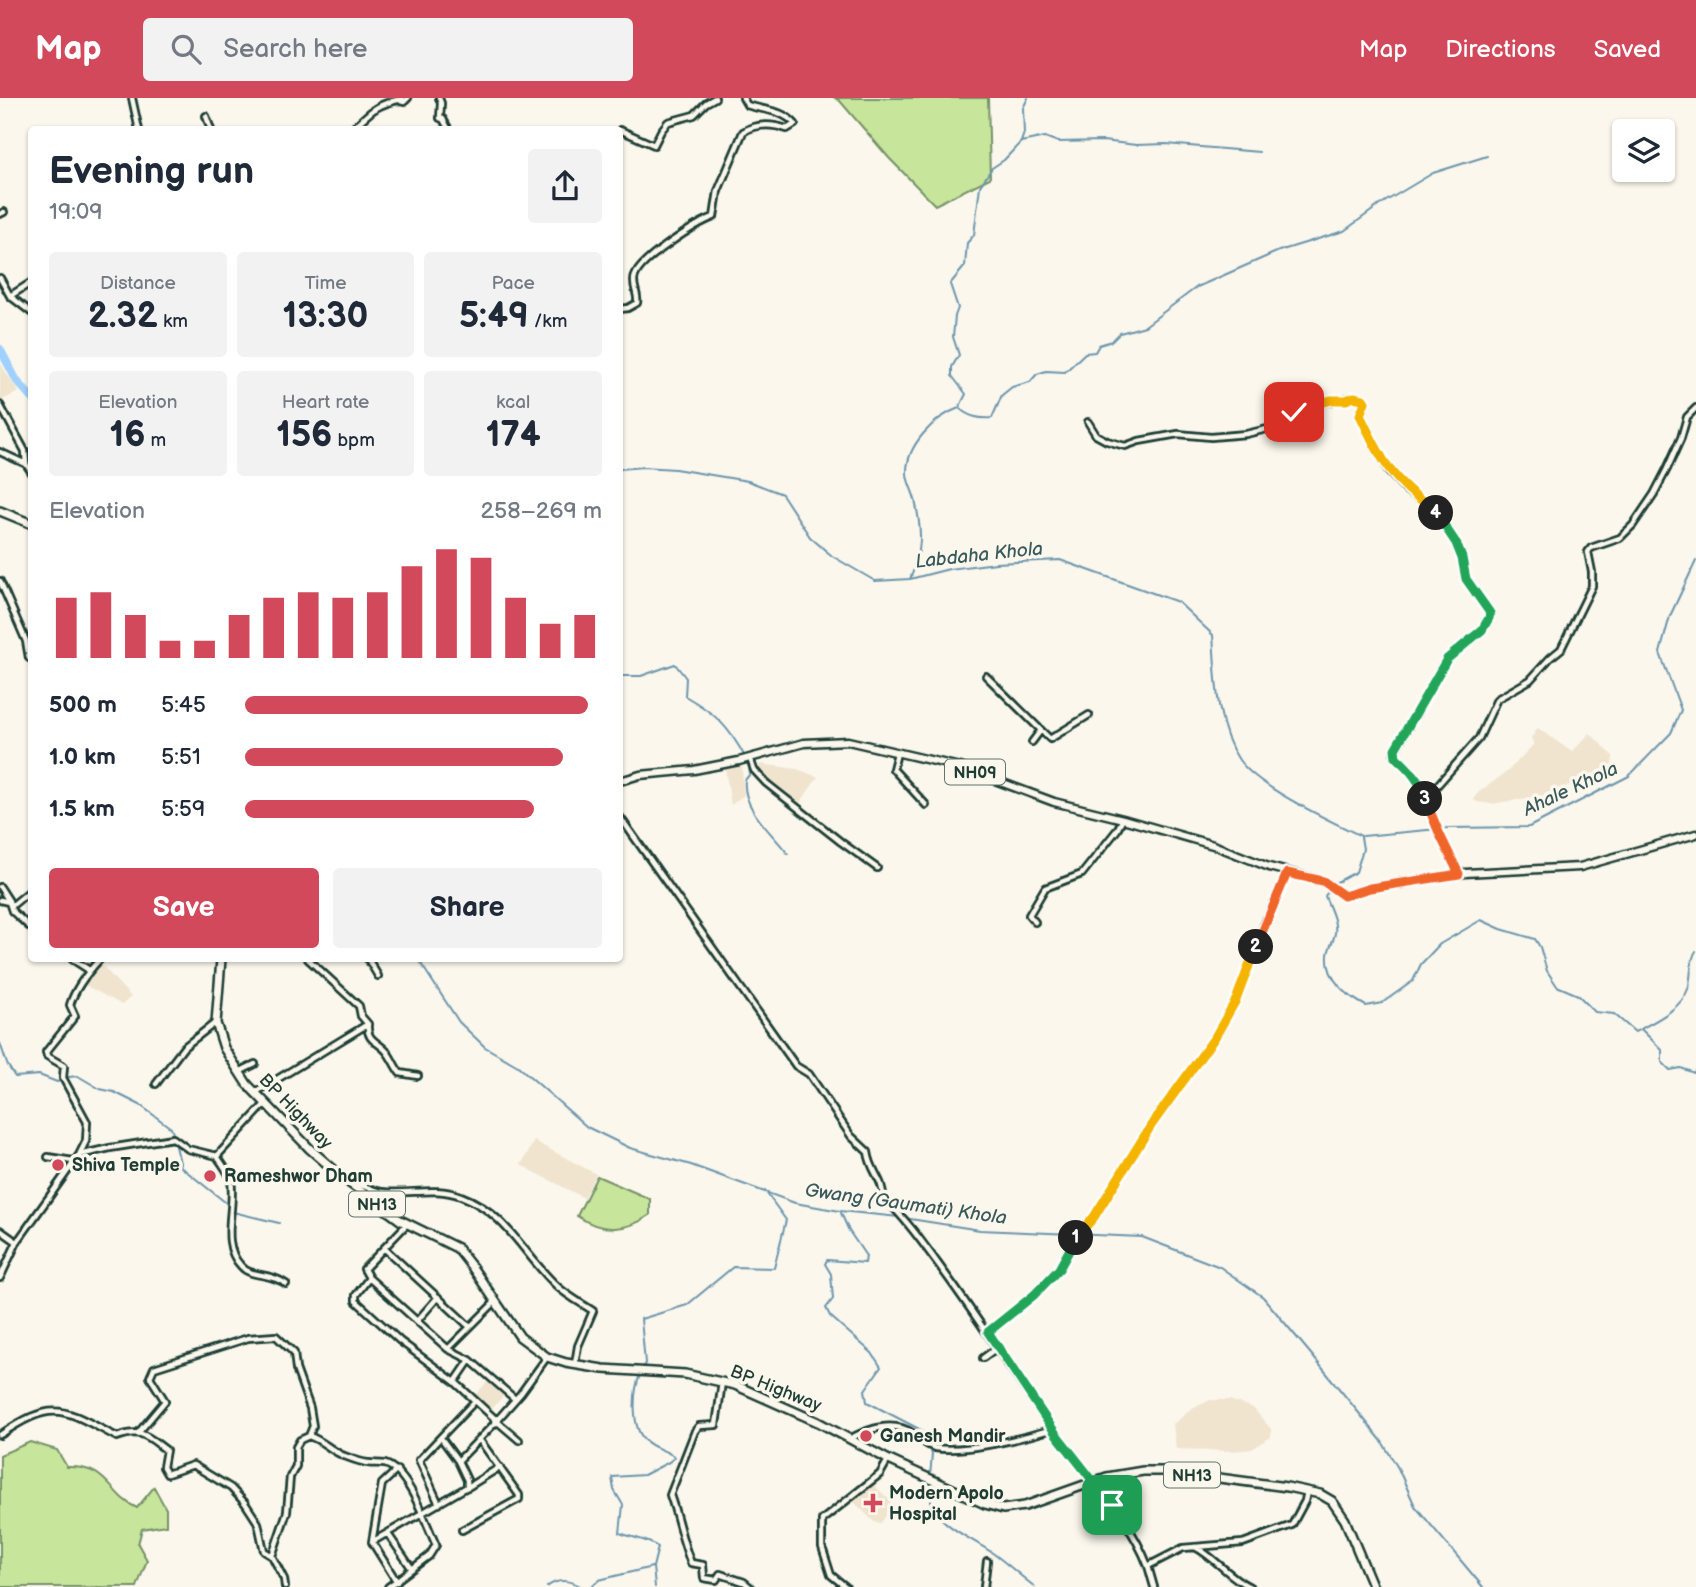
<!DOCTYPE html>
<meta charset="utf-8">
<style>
:root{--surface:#fff;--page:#f2f2f3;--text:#1f2937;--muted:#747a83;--accent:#d1495b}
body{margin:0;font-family:"Balsamiq Sans",sans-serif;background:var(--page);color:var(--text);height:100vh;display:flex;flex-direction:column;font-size:26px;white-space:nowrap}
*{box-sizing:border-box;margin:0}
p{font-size:23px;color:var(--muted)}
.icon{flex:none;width:38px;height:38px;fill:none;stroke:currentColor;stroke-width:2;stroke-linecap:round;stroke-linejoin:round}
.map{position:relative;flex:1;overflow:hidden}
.panel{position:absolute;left:28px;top:28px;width:595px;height:836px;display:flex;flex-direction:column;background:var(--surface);border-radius:7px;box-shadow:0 2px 5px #0004}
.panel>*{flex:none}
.controls{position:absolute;left:1612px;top:21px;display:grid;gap:14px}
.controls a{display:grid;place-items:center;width:63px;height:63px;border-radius:7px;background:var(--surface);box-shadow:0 2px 5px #0004;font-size:35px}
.pin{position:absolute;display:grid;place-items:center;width:60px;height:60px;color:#fff;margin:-30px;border-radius:14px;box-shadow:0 4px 10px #0006}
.km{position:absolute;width:35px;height:35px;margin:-18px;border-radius:50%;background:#222;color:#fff;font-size:19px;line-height:35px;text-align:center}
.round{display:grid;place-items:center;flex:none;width:74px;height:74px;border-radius:7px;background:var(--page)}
.summary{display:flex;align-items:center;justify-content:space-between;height:119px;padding:0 21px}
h1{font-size:38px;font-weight:800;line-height:52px}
.figures{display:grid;grid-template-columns:repeat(3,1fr);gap:10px;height:119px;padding:7px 21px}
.figures div{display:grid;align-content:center;border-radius:7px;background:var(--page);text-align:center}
.figures b{font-size:35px;font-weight:800}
.figures small{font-size:19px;font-weight:400}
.figures p{font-size:19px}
.chart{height:196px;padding:14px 21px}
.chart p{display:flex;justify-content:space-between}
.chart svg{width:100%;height:126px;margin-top:7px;stroke:var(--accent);stroke-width:6}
.button{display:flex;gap:14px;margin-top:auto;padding:14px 21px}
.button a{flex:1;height:80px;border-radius:7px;background:var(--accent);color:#fff;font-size:28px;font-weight:800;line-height:80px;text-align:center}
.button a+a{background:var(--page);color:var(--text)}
ul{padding:0 21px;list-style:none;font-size:23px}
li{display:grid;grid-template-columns:112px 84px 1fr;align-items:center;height:52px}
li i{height:18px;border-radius:9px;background:var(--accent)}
header{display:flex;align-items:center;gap:42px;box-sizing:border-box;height:98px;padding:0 35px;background:var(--accent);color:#fff}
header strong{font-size:33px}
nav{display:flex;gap:38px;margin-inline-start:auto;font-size:24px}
.search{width:490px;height:63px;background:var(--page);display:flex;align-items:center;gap:18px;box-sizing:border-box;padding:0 24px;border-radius:7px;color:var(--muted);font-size:26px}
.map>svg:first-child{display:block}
.built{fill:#f0e4cf}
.green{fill:#c8e59c;stroke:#749168;stroke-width:2}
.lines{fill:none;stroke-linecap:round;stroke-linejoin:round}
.stream{stroke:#6c95ad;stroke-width:2}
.river{stroke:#a0d0fd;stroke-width:8}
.minor-casing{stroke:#1f3d34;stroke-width:10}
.major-casing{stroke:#1f3d34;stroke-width:11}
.highway-casing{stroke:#1f3d34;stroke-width:12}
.minor{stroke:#fbf7ec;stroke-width:4.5}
.major{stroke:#fbf7ec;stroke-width:6}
.highway{stroke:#fbf7ec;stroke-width:7}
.split-1-casing{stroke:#fff;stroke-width:14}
.split-2-casing{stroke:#fff;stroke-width:14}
.split-3-casing{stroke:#fff;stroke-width:14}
.split-4-casing{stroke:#fff;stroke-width:14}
.split-5-casing{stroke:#fff;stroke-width:14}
.split-1{stroke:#22a559;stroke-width:9}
.split-2{stroke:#f5b400;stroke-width:9}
.split-3{stroke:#f0652b;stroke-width:9}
.split-4{stroke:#22a559;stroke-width:9}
.split-5{stroke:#f5b400;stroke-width:9}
.poi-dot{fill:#d1495b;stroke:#fbf7ec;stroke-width:2.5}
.labels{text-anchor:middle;stroke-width:7;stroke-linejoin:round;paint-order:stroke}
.shield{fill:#fbf7ec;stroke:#61756b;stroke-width:2}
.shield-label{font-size:16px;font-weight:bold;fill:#1f3d34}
.street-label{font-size:18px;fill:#1f3d34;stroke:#fbf7ec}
.poi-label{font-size:18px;font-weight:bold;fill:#1f3d34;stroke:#fbf7ec;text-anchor:start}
.water-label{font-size:19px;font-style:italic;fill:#395a5c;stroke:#fbf7ec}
</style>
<header>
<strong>Map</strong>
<div class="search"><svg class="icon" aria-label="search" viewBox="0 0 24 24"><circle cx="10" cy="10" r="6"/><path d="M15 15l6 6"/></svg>Search here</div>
<nav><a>Map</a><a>Directions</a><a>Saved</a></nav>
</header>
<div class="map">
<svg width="1696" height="1489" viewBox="0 0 1696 1489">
<rect width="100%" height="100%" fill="#fbf7ec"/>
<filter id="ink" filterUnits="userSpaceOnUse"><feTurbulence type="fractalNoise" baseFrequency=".0143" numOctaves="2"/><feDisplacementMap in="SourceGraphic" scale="14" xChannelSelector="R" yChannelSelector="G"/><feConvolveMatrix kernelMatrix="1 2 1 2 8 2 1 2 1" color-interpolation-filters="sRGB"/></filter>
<g filter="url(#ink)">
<path class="built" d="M0,265L19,294L4,301L0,311Z
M1538,630L1572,654L1590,635L1613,658L1612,667L1548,697L1491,706L1477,704L1473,701L1479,694L1508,673L1534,646L1531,640Z
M760,666L797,671L818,679L800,705L757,671Z
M742,668L744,697L731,707L725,670Z
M99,864L131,899L122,907L83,886Z
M534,1043L596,1076L584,1100L521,1067Z
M489,1282L505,1296L491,1312L474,1298Z
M1210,1302H1230L1253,1310L1271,1331V1339L1252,1351L1232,1353L1176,1351L1173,1326L1192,1311Z
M873,1386L894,1406L881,1425L874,1424L853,1403Z"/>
<path class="green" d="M835,0H988L990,80L935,107L889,60L840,3Z
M597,1078L650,1101V1117C626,1134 602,1135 577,1118Z
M30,1344L57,1352L67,1369C110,1368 106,1395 137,1410L154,1389L166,1411V1427L142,1431L138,1446L147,1462L137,1489H0V1357Z"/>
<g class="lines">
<path class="stream" d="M1021,44L1045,39L1058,44L1103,43L1136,47L1166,46L1259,54
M959,310C969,319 979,321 992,320L1002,297L1012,289L1030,284L1037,276L1046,273L1065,274L1085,255L1095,254L1099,247L1112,243L1120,235L1145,228L1197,189L1279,153L1344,133L1381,106L1433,75L1487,58
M620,371L643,369L675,371L748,383L782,396L810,439L832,458L875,483L910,481L949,471L996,465L1060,462L1178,504L1213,537C1216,577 1215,627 1239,662C1259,690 1329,722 1361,738
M910,481C923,452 922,433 915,402C913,393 907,384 907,375C906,348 934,319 959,310L966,296L952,278V269L959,257L953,239L955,218L958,210L950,186L965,168L967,145L974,137L980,88L992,70L1004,62L1021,44L1024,35L1023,10L1028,0
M620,578H641L675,566L686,580L685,598C715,615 729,629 745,659
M748,664L750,676L745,682C742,712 772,734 788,756
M1363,738L1449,730L1529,729L1629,678L1671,635L1681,612L1660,555L1670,518L1696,463
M1361,739L1363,751L1356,774L1333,786L1325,798C1329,809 1337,823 1335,835C1334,842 1329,849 1328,857C1326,881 1347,898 1366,908L1382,905L1413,883L1421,866L1440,846L1481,822L1501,831L1535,841L1540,849L1547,873L1557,888L1578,897L1595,914L1614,916L1635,934C1653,924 1681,912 1688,891C1692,879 1689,863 1696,853
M418,861L459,924L485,949L518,968L587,1029L630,1050L691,1067L795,1105L840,1113L899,1119
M1642,932L1662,952V964L1670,972L1681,970L1694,975L1696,971
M0,945L7,966L15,979L39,977L57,984L69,979L78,978L100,991L114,994L140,1007L171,1030L174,1038
M175,1044L181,1069L225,1104L233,1114L279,1125
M841,1115L849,1133L866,1158L865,1165L827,1162L825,1166L831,1176L833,1201L826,1210L830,1218L872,1255L881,1269L865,1292L867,1304L921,1332L927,1345
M904,1120L980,1132L1142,1139L1220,1169L1263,1199L1310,1255L1381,1342L1398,1370L1415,1408L1483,1489
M642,1272L645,1265L641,1221L687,1207L733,1169L774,1170L786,1122L765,1093
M640,1277C633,1293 631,1329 645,1342C652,1350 666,1352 675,1359L669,1364L644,1377L612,1379L614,1392L623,1407L620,1435C633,1440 646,1441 658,1449L653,1469L655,1489
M929,1350L932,1356L930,1379
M929,1384C926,1425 964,1435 991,1454C1007,1465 1020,1478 1035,1489
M547,1489C558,1480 570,1482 582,1489
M591,1489L599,1482L652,1469"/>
<path class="river" d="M0,251L17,283L32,300"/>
<defs>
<path id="minor" d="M132,0L139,32
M439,0L441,5L440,20L443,21L449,32
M402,1L401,3L404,4L408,0
M206,18L211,32
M351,32C371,14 373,7 402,1
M620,32L654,47L661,33L668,24L694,17L706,5L715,0
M0,116L4,114
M0,180L10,198L32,215
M10,198L32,184
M620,211L628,210L637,205C639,196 631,187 635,178C641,161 697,125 714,119L718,93L743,34C757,25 772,26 787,31L795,26C781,11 765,13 747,7L743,0
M0,307L25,353L26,366L32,375
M1088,324L1096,337L1107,343L1125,348L1139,343L1178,336L1211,339L1246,336L1267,331L1307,308L1354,299L1363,301L1365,304L1360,317L1389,374L1406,392L1434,411L1456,445L1462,460L1466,481L1490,515C1488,536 1454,550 1442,568L1394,655L1396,659L1410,672L1421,687L1440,737L1459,776
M0,354L26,366
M0,483L26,543L29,560
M986,578L1050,641L1089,617
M1032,644L1041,632
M897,655L893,671L926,707
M750,660L754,672L766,685L841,744L877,770
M1426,700L1479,640L1497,601L1530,582L1550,560L1561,551L1592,488V474L1588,454L1591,450L1620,440L1633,427L1654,396L1667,371L1681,340L1687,319L1696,310
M620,719L796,968L809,976L851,1038L868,1054C871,1075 883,1080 883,1099C907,1122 925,1148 944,1174C982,1226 1016,1280 1054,1333C1086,1377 1128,1416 1148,1468
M0,789L9,803
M0,802L9,804L12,813L32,831
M10,807L14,806L32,791
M1035,824L1029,817L1045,790L1082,776L1117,732L1123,721
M72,861L89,872
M308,861L359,908L361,918L368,926C366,943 378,943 387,954C392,960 395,969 400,975L418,978
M368,861L378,878
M239,974L255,966
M156,986L184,949L215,925
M256,994L368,926
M79,1057L86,1043L87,1024L63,980L64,968L47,958L46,954L75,918L70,907C75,890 88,874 100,861
M217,1058C221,1065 229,1074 231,1082C236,1110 219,1145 241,1168C251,1180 270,1174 286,1186
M48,1059L73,1063
M352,1085C363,1086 372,1093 382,1094C411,1097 434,1088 461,1098C507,1115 524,1158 558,1189C568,1198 581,1205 593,1213L578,1248L575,1266
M407,1126L364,1171L369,1180L356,1197V1203L400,1243L455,1284L494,1320
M0,1132L17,1144
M384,1150L469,1228
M0,1180L17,1144L79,1057L110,1050L173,1040L188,1051L217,1058L266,1005
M369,1180L448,1251L470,1262L515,1301
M417,1223L438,1199
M988,1234L1034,1197L1059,1171L1077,1137L1094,1119L1152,1026L1215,939L1236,902L1263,829L1287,775
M448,1251L495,1204
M983,1260L998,1249
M455,1284L470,1262
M722,1284L716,1327L699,1328L695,1333L670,1397C678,1419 682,1444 691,1465L703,1467L704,1480L716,1482L720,1476L744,1484L750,1489
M499,1320L498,1325H495L494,1321L499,1320L521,1295L547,1259
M499,1325L519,1342
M139,1334L165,1303L150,1279L154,1270L248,1240L276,1238L294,1255L296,1271L310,1310L313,1328L309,1338
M0,1337C55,1300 63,1311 117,1339C142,1330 147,1338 166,1352L163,1369L167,1376L193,1367L231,1390L245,1405L258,1425L264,1453L272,1458L287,1414L290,1379L296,1368V1349L300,1342L309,1338C322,1342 330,1352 342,1357C350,1360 359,1364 368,1365C373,1366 380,1365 385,1366C409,1373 426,1426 436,1447L429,1458L388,1489
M441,1340L458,1363
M851,1340C869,1331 893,1322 912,1335C919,1340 927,1348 935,1350C965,1355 1023,1340 1053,1331
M397,1372L382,1386L372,1444L397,1484
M468,1389L500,1369
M439,1406L419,1362L475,1303
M462,1432L519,1401V1397L479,1341
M388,1436L412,1471
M372,1444L467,1389V1382L458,1363L495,1325
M1195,1449C1215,1459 1228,1479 1250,1489
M272,1458L284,1481L285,1489
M846,1489L831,1477L822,1449V1422L880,1376L888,1362
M984,1489L987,1463
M1154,1489L1148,1468L1183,1450L1243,1445L1292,1427L1305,1403L1307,1393"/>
<path id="major" d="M620,683L640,677L694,672L739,663L804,645L848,643L960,669L1054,704L1123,721L1213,747L1269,769L1323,783L1344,798L1370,790L1465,775L1580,769L1696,736"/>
<path id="highway" d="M0,413L32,426
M221,861L216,925L224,950L247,986L310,1051L348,1084L400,1122L457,1150L472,1169L520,1239L547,1259L566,1265L603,1271L685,1276L735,1287L818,1324L889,1362L985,1406L1003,1411L1025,1408L1107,1379L1143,1373H1166L1287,1389L1320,1396L1332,1403L1345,1422L1373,1489"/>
</defs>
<use href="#minor" class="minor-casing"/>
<use href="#major" class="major-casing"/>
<use href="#highway" class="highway-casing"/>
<use href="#minor" class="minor"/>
<use href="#major" class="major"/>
<use href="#highway" class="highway"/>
</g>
</g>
<g class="lines" filter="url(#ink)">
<defs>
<path id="split-1" d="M1076,1140L1059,1171L1034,1197L988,1234L1056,1336L1112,1407"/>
<path id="split-2" d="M1076,1140L1094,1119L1152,1026L1215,939L1236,902L1256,849"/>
<path id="split-3" d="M1256,849L1287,775L1323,783L1344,798L1370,790L1459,776L1440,737L1425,701"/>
<path id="split-4" d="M1425,701C1421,683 1409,671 1396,659L1395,651L1447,561L1482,532L1489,520L1490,515L1466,481L1462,460L1456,445L1436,415"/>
<path id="split-5" d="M1294,314L1307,308L1332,302H1346L1354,299L1363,301L1365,304L1360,317C1381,361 1391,383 1434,411L1436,415"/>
</defs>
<use href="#split-1" class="split-1-casing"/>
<use href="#split-2" class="split-2-casing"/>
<use href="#split-3" class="split-3-casing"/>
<use href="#split-4" class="split-4-casing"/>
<use href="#split-5" class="split-5-casing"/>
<use href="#split-1" class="split-1"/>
<use href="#split-2" class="split-2"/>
<use href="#split-3" class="split-3"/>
<use href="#split-4" class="split-4"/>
<use href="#split-5" class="split-5"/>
</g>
<g class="poi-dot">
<circle cx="58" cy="1067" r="7"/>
<circle cx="210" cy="1078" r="7"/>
<circle cx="866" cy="1338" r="7"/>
<path d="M869.5 1394.5h7v7h7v7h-7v7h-7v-7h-7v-7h7z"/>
</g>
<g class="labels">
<g class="shield">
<rect x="945" y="661.5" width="60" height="25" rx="5"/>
<rect x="349" y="1093.5" width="56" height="25" rx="5"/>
<rect x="1164" y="1364.5" width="56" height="25" rx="5"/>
</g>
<g class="shield-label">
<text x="975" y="680">NH09</text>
<text x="377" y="1112">NH13</text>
<text x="1192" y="1383">NH13</text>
</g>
<g class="street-label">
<text transform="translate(296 1013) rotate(46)" y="6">BP Highway</text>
<text transform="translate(776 1290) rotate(22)" y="6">BP Highway</text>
</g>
<g class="poi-label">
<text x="72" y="1073">Shiva Temple</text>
<text x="224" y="1084">Rameshwor Dham</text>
<text x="880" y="1344">Ganesh Mandir</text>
<text x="889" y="1401">Modern Apolo<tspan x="889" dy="21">Hospital</tspan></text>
</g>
<g class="water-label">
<text transform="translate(979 456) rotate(-6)" y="7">Labdaha Khola</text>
<text transform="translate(1570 690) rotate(-25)" y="7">Ahale Khola</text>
<text transform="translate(906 1105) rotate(8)" y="7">Gwang (Gaumati) Khola</text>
</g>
</g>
</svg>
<div class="controls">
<a><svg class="icon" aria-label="layers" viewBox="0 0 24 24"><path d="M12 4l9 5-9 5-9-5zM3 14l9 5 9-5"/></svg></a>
</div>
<div class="pin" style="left:1112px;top:1407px;background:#1e9e55"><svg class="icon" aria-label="arrive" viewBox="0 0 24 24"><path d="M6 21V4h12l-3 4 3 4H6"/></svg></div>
<div class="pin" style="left:1294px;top:314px;background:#d93025"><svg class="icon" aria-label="check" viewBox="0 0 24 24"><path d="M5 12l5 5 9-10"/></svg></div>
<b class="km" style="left:1076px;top:1140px">1</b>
<b class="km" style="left:1256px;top:849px">2</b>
<b class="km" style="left:1425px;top:701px">3</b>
<b class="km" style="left:1436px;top:415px">4</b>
<section class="panel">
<div class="summary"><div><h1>Evening run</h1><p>19:09</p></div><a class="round"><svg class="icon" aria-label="share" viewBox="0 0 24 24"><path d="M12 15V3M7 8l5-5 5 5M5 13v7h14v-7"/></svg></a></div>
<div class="figures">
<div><p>Distance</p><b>2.32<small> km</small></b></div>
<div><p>Time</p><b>13:30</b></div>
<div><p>Pace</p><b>5:49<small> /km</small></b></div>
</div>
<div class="figures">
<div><p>Elevation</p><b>16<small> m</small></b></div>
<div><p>Heart rate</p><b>156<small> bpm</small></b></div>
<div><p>kcal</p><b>174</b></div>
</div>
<div class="chart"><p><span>Elevation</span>258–269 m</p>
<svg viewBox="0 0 160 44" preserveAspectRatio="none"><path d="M5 44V23M15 44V21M25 44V29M35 44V38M45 44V38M55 44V29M65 44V23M75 44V21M85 44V23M95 44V21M105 44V12M115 44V6M125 44V9M135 44V23M145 44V32M155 44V29"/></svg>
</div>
<ul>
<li><b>500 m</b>5:45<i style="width:96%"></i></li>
<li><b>1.0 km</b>5:51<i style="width:89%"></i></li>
<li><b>1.5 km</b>5:59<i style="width:81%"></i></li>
</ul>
<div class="button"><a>Save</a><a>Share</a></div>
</section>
</div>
